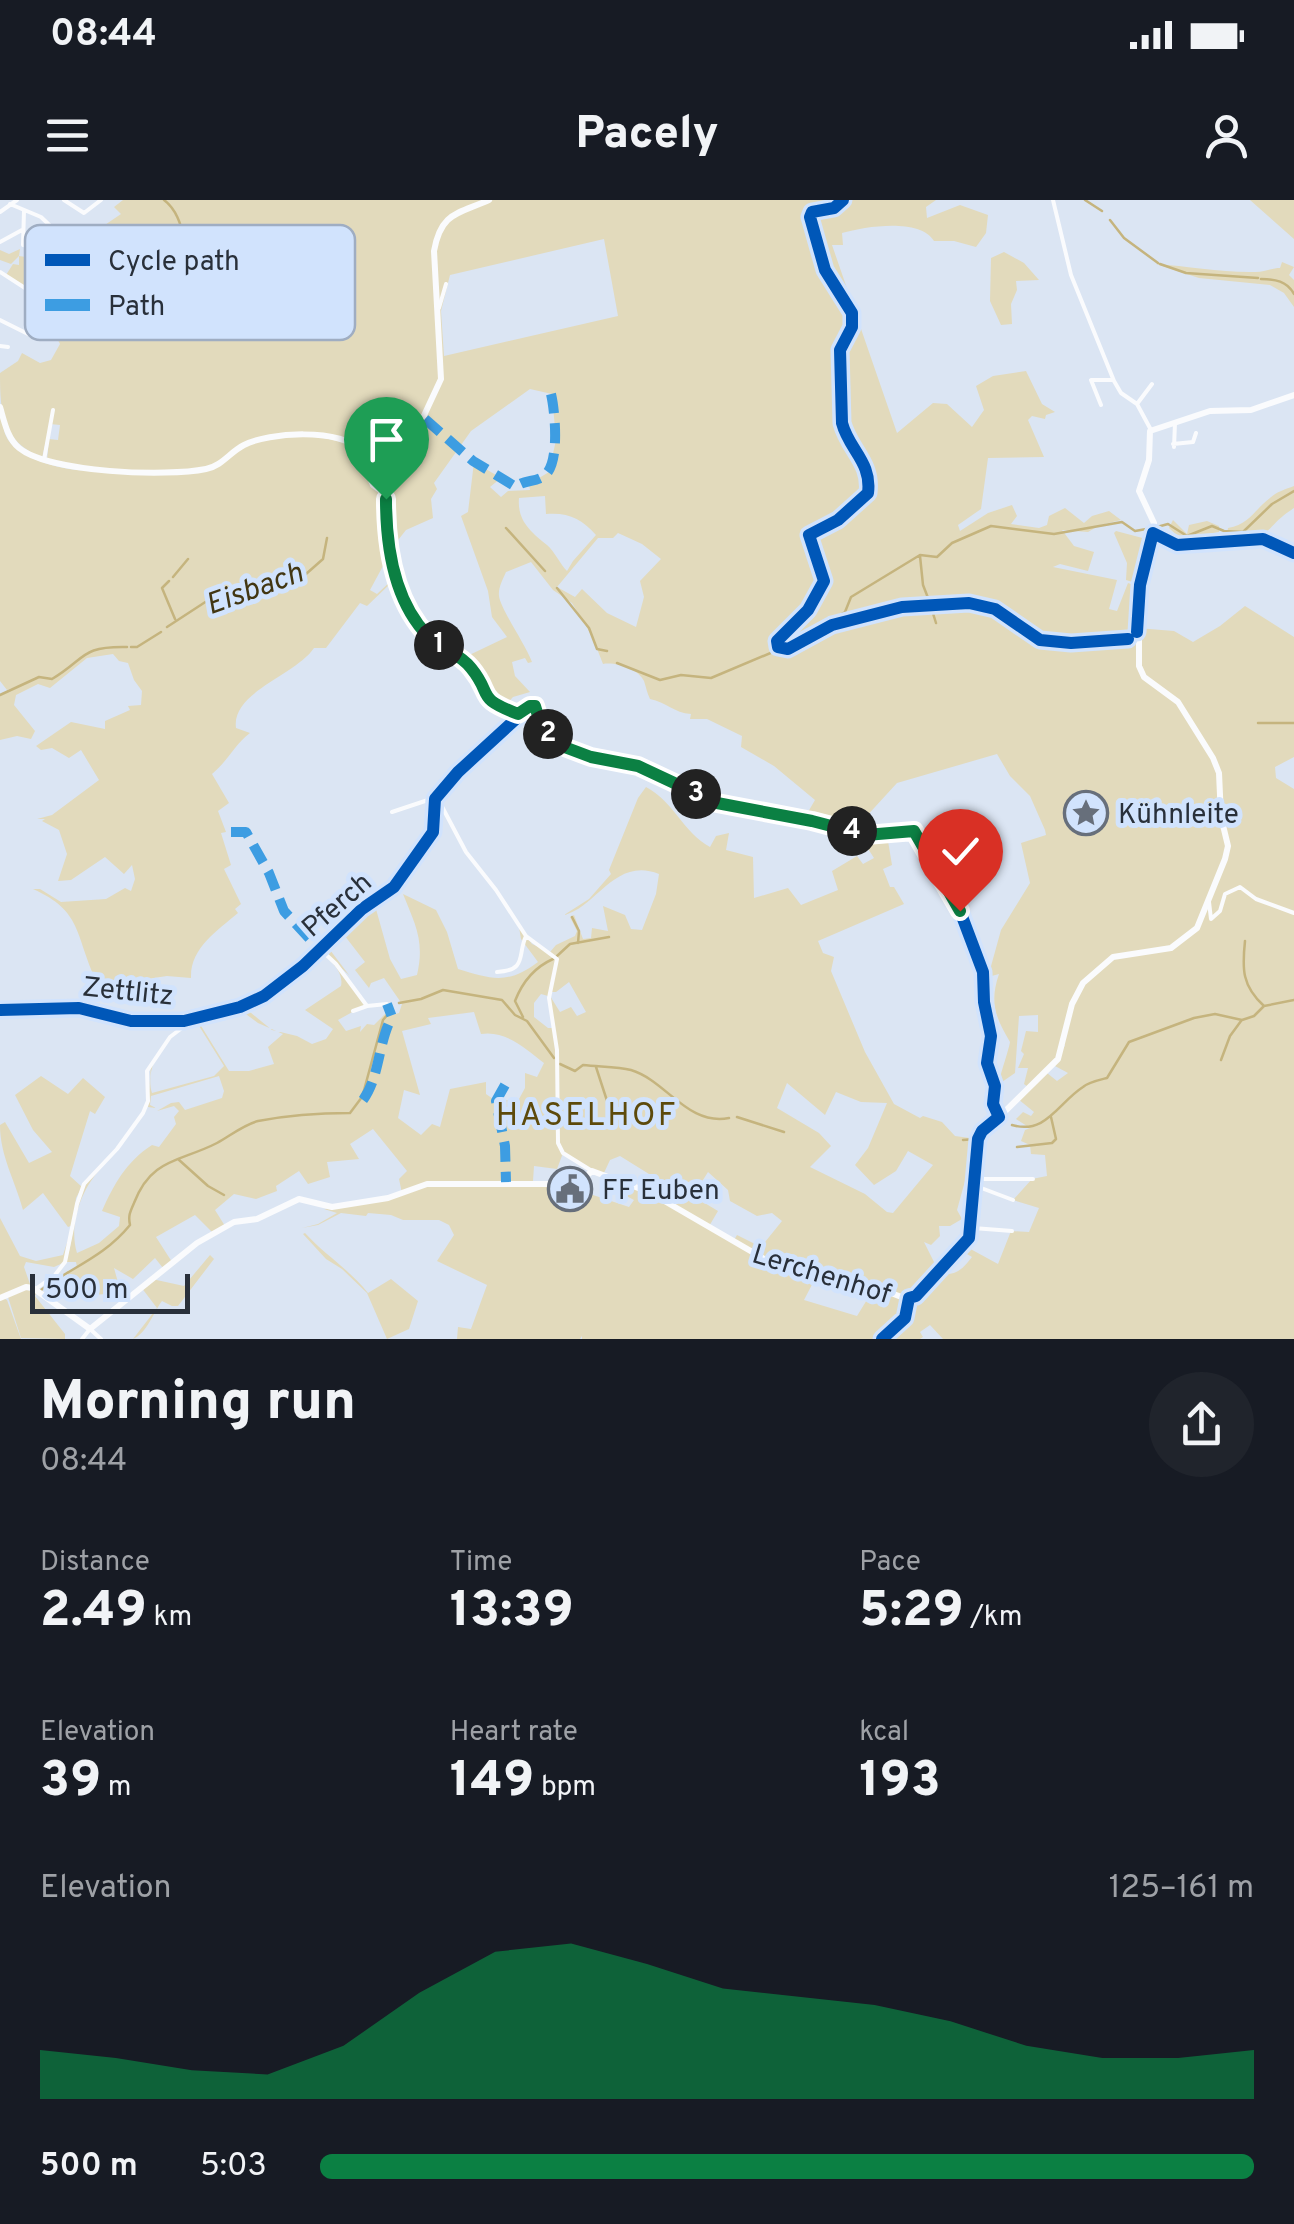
<!DOCTYPE html>
<meta charset="utf-8">
<style>
:root{--surface:#171b24;--page:#20242c;--text:#f1f3f6;--muted:#9ea1a6;--accent:#0b8043}
body{margin:0;font-family:Overpass,sans-serif;background:var(--page);color:var(--text);height:100vh;display:flex;flex-direction:column;font-size:38px;white-space:nowrap}
*{box-sizing:border-box;margin:0}
p{font-size:32px;color:var(--muted)}
.icon{flex:none;width:55px;height:55px;fill:none;stroke:currentColor;stroke-width:2;stroke-linecap:round;stroke-linejoin:round}
.map{position:relative;height:1139px;overflow:hidden}
.panel{display:flex;flex-direction:column;background:var(--surface);flex:1}
.panel>*{flex:none}
.scale{position:absolute;left:30px;bottom:25px;width:160px;box-sizing:border-box;padding-left:10px;border:5px solid #29303a;border-top:0;font-size:28px;line-height:35px;white-space:nowrap;color:#29303a;-webkit-text-stroke:8px #d1e3fd;paint-order:stroke}
.pin{position:absolute;display:grid;place-items:center;width:85px;height:85px;color:#fff;margin:-102px -42px;border-radius:50% 50% 50% 0;rotate:-45deg;box-shadow:0 0 10px #0007}
.pin .icon{rotate:45deg}
.km{position:absolute;width:50px;height:50px;margin:-25px;border-radius:50%;background:#222;color:#fff;font-size:28px;line-height:50px;text-align:center}
.round{display:grid;place-items:center;flex:none;width:105px;height:105px;border-radius:52px;background:var(--page)}
.summary{display:flex;align-items:center;justify-content:space-between;height:170px;padding:0 40px}
h1{font-size:55px;font-weight:800;line-height:75px}
.figures{display:grid;grid-template-columns:repeat(3,1fr);gap:15px;height:170px;padding:10px 40px}
.figures div{display:grid;align-content:center}
.figures b{font-size:50px;font-weight:800}
.figures small{font-size:28px;font-weight:400}
.figures p{font-size:28px}
.chart{height:280px;padding:20px 40px}
.chart p{display:flex;justify-content:space-between}
.chart svg{width:100%;height:180px;margin-top:10px;fill:var(--accent);opacity:.7}
ul{padding:0 40px;list-style:none;font-size:32px}
li{display:grid;grid-template-columns:160px 120px 1fr;align-items:center;height:75px}
li i{height:25px;border-radius:12px;background:var(--accent)}
.status{display:flex;justify-content:space-between;align-items:center;height:70px;padding:0 50px;background:var(--surface);direction:ltr}
.status svg{height:28px;fill:currentColor}
header{display:flex;justify-content:space-between;align-items:center;height:130px;padding:0 40px;background:var(--surface);font-size:45px;font-weight:800}
.map>svg:first-child{display:block}
.green{fill:#e2dabc;fill-rule:evenodd}
.lines{fill:none;stroke-linecap:round;stroke-linejoin:round}
.stream{stroke:#c5b47e;stroke-width:2.5}
.minor{stroke:#fafbfd;stroke-width:4}
.tertiary{stroke:#fafbfd;stroke-width:6}
.quiet{stroke:#3d9de2;stroke-width:10;stroke-dasharray:20 10;stroke-linecap:butt}
.cycleway-casing{stroke:#d1e3fd;stroke-width:19}
.cycleway{stroke:#0057b8;stroke-width:12}
.route-casing{stroke:#fff;stroke-width:20}
.route{stroke:#0b8043;stroke-width:12}
.labels{text-anchor:middle;stroke-width:10;stroke-linejoin:round;paint-order:stroke}
.poi-label{font-size:28px;fill:#29303a;stroke:#d1e3fd;text-anchor:start}
.street-label{font-size:28px;fill:#29303a;stroke:#d1e3fd}
.water-label{font-size:30px;font-style:italic;fill:#423612;stroke:#d1e3fd}
.quarter-label{font-size:32px;letter-spacing:2.5px;fill:#5d4a0b;stroke:#d1e3fd}
.key{fill:#d1e3fd;stroke:#9fadc2;stroke-width:2.5}
.key-label{font-size:28px;fill:#29303a}
</style>
<div class="status"><b>08:44</b><svg viewBox="0 0 49 12"><path d="M0 12V9h3v3zM5 12V6h3v6zM10 12V3h3v9zM15 12V0h3v12zM26 1h20v11H26zM47 4h2v5h-2z"/></svg></div>
<header><svg class="icon" aria-label="menu" viewBox="0 0 24 24"><path d="M4 6h16M4 12h16M4 18h16"/></svg>Pacely<svg class="icon" aria-label="person" viewBox="0 0 24 24"><circle cx="12" cy="8" r="4"/><path d="M4 21q1-7 8-7t8 7"/></svg></header>
<div class="map">
<svg width="1294" height="1139" viewBox="0 0 1294 1139">
<rect width="100%" height="100%" fill="#dbe5f3"/>
<path class="green" d="M123,0H487L476,6L493,0H936L926,7L927,18L960,5L988,15L986,33L976,47L954,41H934C920,18 867,26 842,33L843,45H832L897,233L933,203L947,204L972,227L984,210L976,186L993,176L1026,171L1042,204L1055,212L1046,215L1045,219L1032,216L1028,220L1044,257L988,258L981,309L958,325L960,331L988,313L1012,305L1017,316L1011,324L1039,328L1047,325L1049,316L1065,308L1084,323L1092,316L1109,311L1121,320L1100,325L1088,332L1062,330L1074,346L1094,352L1088,371L1060,364L1053,367L1117,380L1109,409L1117,411L1128,383L1139,387L1137,428L1174,431L1193,442L1220,426L1245,406L1294,437V557L1275,567L1276,578L1294,589V1139H943L930,1125L920,1132L923,1137L920,1139H884L903,1122L911,1109L912,1099L936,1074L939,1071C953,1079 963,1069 972,1057L962,1051L965,1046L998,1064L1011,1031L1029,1032L1039,1008L1013,1000L1032,979L1047,976L1045,955L1031,954L1030,945L1021,941L1025,930L1030,928L1016,919L1023,912L1031,916L1034,912L1018,899L1047,873L1057,881L1068,873L1055,866L1065,845L1061,844L1054,864L1028,887L1024,884L1028,868H1018L1024,854L1021,851L1026,831L1038,832V815L1019,816L1015,873L999,884C999,877 1008,853 1010,842C996,818 989,803 999,774L988,777L1001,730L1030,683L1021,643L1046,635L1045,630L1030,596L1010,576L997,554L897,583L853,631L804,619L815,600L774,566L741,547L742,536L707,519H690L691,514C674,513 666,502 650,499C647,493 646,487 644,481C637,468 616,462 603,464L592,436L572,403L553,390L531,362L506,372C503,379 498,388 499,396C500,408 526,445 532,462L528,463L525,458L512,462L515,476L530,492L513,497L504,507C481,497 480,474 463,458L507,437L492,417L488,391L461,316L468,312L474,262L501,278L490,287L501,297L508,291L530,290L529,284L549,272L556,240L552,194L530,189L471,231L434,283L437,289L431,299L433,318L406,330L391,349L387,335L390,353L370,390L377,394L392,380L391,383L367,406L360,403L326,448H314C296,475 231,492 236,528L250,533C234,545 228,561 212,574L229,603L218,611L226,632L221,633L231,665L224,669L241,704L235,709L238,713C217,731 190,748 191,778L167,776L126,782L95,778C75,734 82,711 33,689H40L61,702L106,699L125,688L131,691L135,679L132,665L124,674L105,657L71,680L58,681L67,654L59,630L42,621L45,619H37L52,615L99,580L81,550L69,558L52,548L41,550L36,546L71,522L105,529V521L130,510L128,506L141,505L142,491L134,480L128,463L119,461L113,454L87,458L50,488L38,484L16,495L14,505L35,531L31,539L17,536L0,540V496L34,480L7,490L0,481V213C3,219 3,230 6,236C16,260 75,275 98,269C133,272 171,277 206,270C225,266 239,247 258,240C280,232 346,235 362,253C367,260 367,267 368,275L364,276L385,295L387,329L389,290L385,291L374,284C368,272 371,259 361,249C338,227 266,231 241,245C226,253 219,267 202,269C155,275 107,268 61,264L47,260L49,239L58,240L60,225L50,224L42,258C2,240 0,214 0,173L18,161L22,153L40,163L51,160L60,144L57,138L52,139L36,97L6,75L13,64L19,65V56L11,64L0,60V50L9,54L20,49L19,56L33,58L39,67L45,63L47,50L85,30L93,33L121,14L114,7ZM604,39L618,116L444,156L441,111L450,75ZM545,296L546,314C568,312 582,319 596,335L573,361L567,371C560,364 555,352 547,345C531,332 517,321 519,298ZM618,333L642,344L661,359L640,381L644,397L636,427L607,413L582,389L575,397L557,387L598,338H613Z
M1250,0H1294V39Z
M1004,52L1024,63L1039,80L1016,81L1017,90L1011,104L1012,124L1001,125L990,101L991,58Z
M1282,62L1294,67L1289,75L1294,80V107L1284,93L1270,85L1199,78L1156,64C1188,66 1223,73 1256,72C1264,72 1272,68 1280,68Z
M1294,286V308C1261,329 1276,341 1227,334L1228,328C1250,324 1254,310 1270,298C1276,292 1286,289 1294,286Z
M1173,320L1187,334L1189,325L1207,321L1219,326V332L1181,339L1169,328Z
M1116,331L1150,340L1139,384L1126,380L1127,363L1114,333Z
M646,587C674,602 683,632 710,647L716,636L729,633L726,650L753,657L754,698L788,688L801,705L838,690L832,671L857,656L863,664L874,658L865,644L868,637L887,635L892,665L883,669L890,687H894L904,704L818,741L823,753L834,757L831,771L865,852L894,904L920,918L923,916L942,922L955,936L977,939L976,965L968,970L957,1010L962,1019L950,1026H939L940,1036L931,1045L924,1042L938,1070L914,1096L904,1097L766,1059L733,1042L737,1035L761,1047L782,1021L772,1013L757,1016L730,1001L728,990L708,972L693,996L718,1011L708,1028L644,988L649,974L620,956L610,960L603,975L563,953L557,969L534,966L533,981L427,982L402,993L399,979L407,971L373,929L350,944L359,959L327,962L330,977L308,984L299,971L276,986L277,991L256,999L234,994L215,1010L225,1026L213,1033L195,1015L156,1037L172,1062L163,1068L155,1058L133,1079L114,1068L121,1093L76,1096L79,1088L66,1072L77,1067L76,1062H66C77,1030 72,987 102,967C82,988 68,1023 77,1053L99,1043L119,1026L120,1017L102,1011C114,984 126,962 152,945L159,947L176,924L174,917L179,911L174,906L157,911L171,903L179,902L185,910L222,898L224,891L219,876L151,896L150,905L156,908L148,907L124,942L148,907L151,864L171,838L193,821L191,818L245,804L272,788L361,705L393,685L413,658L394,687L374,702L390,759L401,779L417,775C425,741 415,724 403,694L436,710L447,732L458,769C491,779 508,785 538,762L521,739L519,727L532,744L550,752L556,745L575,736L577,731L570,717L574,715L583,739L591,738L592,728L608,731L603,706L625,715L631,729L642,730L656,694L659,674C615,656 596,708 564,715L589,699L611,674L609,670L638,598ZM341,731L365,762L355,770L369,788L371,783L384,778L402,804L399,813L392,815L389,810L374,825L367,824L360,832L361,826L346,831L338,820L365,805L330,758L349,775L327,746ZM320,753C331,759 344,773 341,786L305,810L333,829L326,839L312,844L297,836L272,830L245,808L276,789L242,809L239,807L287,779L277,789ZM569,782L586,812L577,816L571,807L560,812L550,796L555,834L553,828H548L534,817V803L541,794L548,796L549,792H556ZM239,809L258,823L283,834L268,847L274,864L249,871H229L198,821ZM474,812L481,834C505,830 525,848 544,863L537,877L525,873V888L519,899L496,901L486,894V882L450,889L440,927L432,924L421,935L398,918L404,890L420,895L402,831L431,824L428,818ZM196,821L224,866L214,876L152,893C143,864 170,831 196,821ZM787,883L825,915L836,892L861,902L887,903L868,948L855,965L874,985L896,971L908,951L933,965L893,1013L887,1012L865,994L810,967L831,946L819,933L777,908Z
M41,876L68,894L83,878L105,897L95,914L90,911L70,976L82,987L76,998L73,1025L68,1027L43,993L23,1010C15,980 0,956 0,925L5,922L29,963L52,952L33,930L15,895Z
M615,981L649,993L756,1057L817,1075L804,1100L857,1116L873,1090L905,1100L907,1105L905,1116L881,1139H582V1136L580,1139H457L458,1127L471,1129L487,1085L437,1061L454,1035L449,1025L439,1020H403L391,1015L368,1013L366,1016L341,1013L318,1025L302,1028L318,1024L337,1013L324,1009L388,999L427,985L563,986L562,990L578,996L581,991L629,1007L634,1000L615,990Z
M0,1018L20,1056L36,1061L63,1055L72,1028L65,1062L54,1067L26,1062L24,1067L31,1087L0,1097Z
M305,1033C325,1055 350,1070 368,1093L391,1079L418,1101L409,1129L387,1139L367,1093L342,1069L326,1059L303,1034Z
M210,1055L214,1059L178,1106H172L162,1101C153,1113 147,1133 133,1139L157,1108L141,1087L152,1079L184,1086Z
M22,1089L37,1092L35,1096L65,1134V1139L21,1138L8,1097Z
M3,1098L7,1100L21,1139H0V1099Z"/>
<g class="lines">
<path class="stream" d="M164,0C179,11 182,31 187,47
M1085,0L1102,11
M1110,20L1124,38L1158,63
M1160,64L1186,73L1258,78
M1261,79C1275,79 1287,81 1294,94
M1157,327L1168,324L1187,336L1212,326L1224,331L1243,332L1272,304L1294,291
M506,328L545,371
M920,356L923,385L930,403
M173,377L188,359
M169,381L162,388L175,419
M557,388L589,428L597,449L607,451
M931,407L936,423
M167,427L213,397L256,391L306,374L323,359L327,338
M131,447H137L161,432
M784,447L845,412L851,397L920,355L937,357L952,343L991,326L1054,334L1122,322L1135,331L1152,328
M617,463L660,480L681,475L711,478L780,449
M0,495L39,477L52,479C87,458 80,446 127,447
M1258,523H1294
M572,717L579,731L578,743
M1245,741C1242,769 1242,786 1264,806
M557,756L570,744L609,737
M399,803L421,799L443,790L502,800L515,815L527,821L554,858
M523,817L515,801C522,783 535,767 553,759
M1221,860L1230,836L1241,821
M560,864L575,871L583,865C599,867 617,866 631,870C667,881 687,926 729,918
M596,867L611,913
M363,894L383,820L389,813
M737,917L784,932
M1012,925C1046,935 1058,903 1083,887C1089,882 1099,880 1107,878L1129,842L1194,818L1215,814L1242,820L1254,816L1264,806L1294,800
M963,940L975,939
M1017,947L1052,943L1056,939L1051,917
M178,959L208,986L224,995
M41,1090C72,1067 104,1057 130,1025C128,1016 130,1012 134,1003C151,958 180,962 217,943C230,936 243,925 258,921C289,915 318,913 350,913L362,897"/>
<path class="minor" d="M64,0L84,13L101,0
M1053,0L1071,75L1114,181L1121,193L1137,204L1151,230
M10,4L41,17L66,41
M24,11L23,45L28,46L32,56
M0,12L17,0
M0,42L22,30
M0,72L25,88L32,98
M439,108L446,84
M0,120L30,135
M0,146L8,147
M1137,204L1152,184
M1101,205L1091,180H1113
M1173,244L1193,242L1196,233
M1174,247L1175,223
M44,260L53,210
M1153,333L1177,345L1263,339L1294,353
M438,599L466,652L496,690L526,736L557,759L549,798L557,850L558,943L563,953L592,971
M392,612L437,597
M1209,702L1211,719L1220,711L1225,694L1240,687L1256,699L1294,713
M320,749L336,764L367,806L387,804
M497,772C528,770 517,755 526,736
M0,810L79,808L131,821H186
M353,811L367,806
M978,979H1033
M976,986L1013,1000
M973,1028L1012,1031
M37,1088L55,1075L65,1062L77,1004L84,984L117,949L143,913L148,901L147,871L170,837L191,821L250,803L270,792L357,713L394,687L433,632L435,599L518,514
M82,1139L90,1129L101,1139
M882,1139L905,1118L909,1099"/>
<path class="tertiary" d="M489,0C458,14 441,12 434,51L441,179L387,295L388,343L404,399L418,423L435,442L468,464L488,500L518,514L530,506L535,507L542,529L567,548L598,559L638,566L717,603L812,621L866,635L917,632L964,719L983,772L984,802L991,836L987,863L995,886L993,904L999,917
M0,207C4,220 7,238 19,248C50,273 167,277 206,269C222,266 230,252 244,245C269,232 339,228 361,250C370,260 367,274 373,285L387,295
M0,1098L26,1087L33,1088L90,1129L197,1043L234,1022L257,1019L299,999L332,1007L388,998L427,984H572L581,981L592,971L649,992L766,1060L853,1086L886,1091L904,1098L916,1096L969,1038L979,937L1058,859L1072,804L1083,783L1113,757L1171,748L1197,728L1225,659L1228,646L1221,617L1219,573L1213,558L1178,502L1144,477L1139,466V396L1154,323L1139,291L1149,260L1150,231L1210,211L1251,210L1294,195"/>
<path class="quiet" d="M425,219L473,261L516,287C524,279 536,283 545,275C560,263 555,211 551,194
M231,632H246L269,673L284,711L320,750
M505,885L496,901L505,946L506,982
M363,900C380,877 378,842 392,817L387,804"/>
<defs>
<path id="cycleway" d="M843,0L834,8L812,12L810,17L825,70L852,113V127L840,150L842,223C849,250 872,262 868,293L838,320L809,335L824,381L808,410L777,441L778,447L788,449L832,425L902,407L969,403L995,409L1040,440L1071,443L1128,439
M1137,432L1140,385L1153,333L1177,345L1263,339L1294,353
M0,810L79,808L131,821H184L240,807L264,796L303,766L362,709L394,687L433,632L435,599L458,572L530,506L535,507L542,529L567,548L598,559L638,566L717,603L812,621L866,635L914,631L960,711L983,772L984,802L991,836L987,863L995,886L993,904L999,917L982,931L978,939L969,1038L916,1096L909,1098L905,1118L882,1139"/>
</defs>
<use href="#cycleway" class="cycleway-casing"/>
<use href="#cycleway" class="cycleway"/>
</g>
<g class="lines">
<defs>
<path id="route" d="M386,299C386,345 394,401 428,436C441,448 460,454 471,468C494,496 474,497 518,514L530,506H535L542,529L567,548L591,557L638,566L717,603L812,621L866,635L914,631L960,711"/>
</defs>
<use href="#route" class="route-casing"/>
<use href="#route" class="route"/>
</g>
<defs>
<symbol id="sight-ring" viewBox="-11 -11 22 22"><circle r="9.5" fill="#d1e3fd" stroke="#676f7b" stroke-width="1.5"/><path d="M0-6L1.8-2.2L6-1.7L2.9 1.2L3.7 5.4L0 3.3L-3.7 5.4L-2.9 1.2L-6-1.7L-1.8-2.2Z" fill="#676f7b"/></symbol>
<symbol id="civic-ring" viewBox="-11 -11 22 22"><circle r="9.5" fill="#d1e3fd" stroke="#676f7b" stroke-width="1.5"/><path d="M-.6-6.5H3V-4.5H.6V-3L4-1V1h2V6H-6V1h2V-1L-.6-3ZM-1.2 2.5V6h2.4V2.5Z" fill="#676f7b"/></symbol>
</defs>
<g fill-rule="evenodd">
<use href="#sight-ring" x="1061" y="588" width="50" height="50"/>
<use href="#civic-ring" x="545" y="964" width="50" height="50"/>
</g>
<g class="labels">
<g class="poi-label">
<text x="1118" y="623">Kühnleite</text>
<text x="602" y="999">FF Euben</text>
</g>
<g class="street-label">
<text transform="translate(336 704) rotate(-41)" y="10">Pferch</text>
<text transform="translate(128 790) rotate(6)" y="10">Zettlitz</text>
<text transform="translate(822 1073) rotate(17)" y="10">Lerchenhof</text>
</g>
<g class="water-label">
<text transform="translate(254 388) rotate(-20)" y="10">Eisbach</text>
</g>
<g class="quarter-label">
<text x="587" y="925">HASELHOF</text>
</g>
</g>
<rect x="25" y="25" width="330" height="115" rx="15" class="key"/>
<rect x="45" y="54" width="45" height="12" fill="#0057b8"/>
<rect x="45" y="99" width="45" height="12" fill="#3d9de2"/>
<g class="key-label">
<text x="108" y="70">Cycle path</text>
<text x="108" y="115">Path</text>
</g>
</svg>
<div class="scale">500 m</div>
<div class="pin" style="left:386px;top:299px;background:#1e9e55"><svg class="icon" aria-label="arrive" viewBox="0 0 24 24"><path d="M6 21V4h12l-3 4 3 4H6"/></svg></div>
<div class="pin" style="left:960px;top:711px;background:#d93025"><svg class="icon" aria-label="check" viewBox="0 0 24 24"><path d="M5 12l5 5 9-10"/></svg></div>
<b class="km" style="left:439px;top:445px">1</b>
<b class="km" style="left:548px;top:534px">2</b>
<b class="km" style="left:696px;top:594px">3</b>
<b class="km" style="left:852px;top:631px">4</b>
</div>
<section class="panel">
<div class="summary"><div><h1>Morning run</h1><p>08:44</p></div><a class="round"><svg class="icon" aria-label="share" viewBox="0 0 24 24"><path d="M12 15V3M7 8l5-5 5 5M5 13v7h14v-7"/></svg></a></div>
<div class="figures">
<div><p>Distance</p><b>2.49<small> km</small></b></div>
<div><p>Time</p><b>13:39</b></div>
<div><p>Pace</p><b>5:29<small> /km</small></b></div>
</div>
<div class="figures">
<div><p>Elevation</p><b>39<small> m</small></b></div>
<div><p>Heart rate</p><b>149<small> bpm</small></b></div>
<div><p>kcal</p><b>193</b></div>
</div>
<div class="chart"><p><span>Elevation</span>125–161 m</p>
<svg viewBox="0 0 160 44" preserveAspectRatio="none"><path d="M0 44V32L10 34L20 37L30 38L40 31L50 18L60 8L70 6L80 11L90 17L100 19L110 21L120 25L130 31L140 34L150 34L160 32V44z"/></svg>
</div>
<ul>
<li><b>500 m</b>5:03<i style="width:100%"></i></li>
</ul>
</section>
